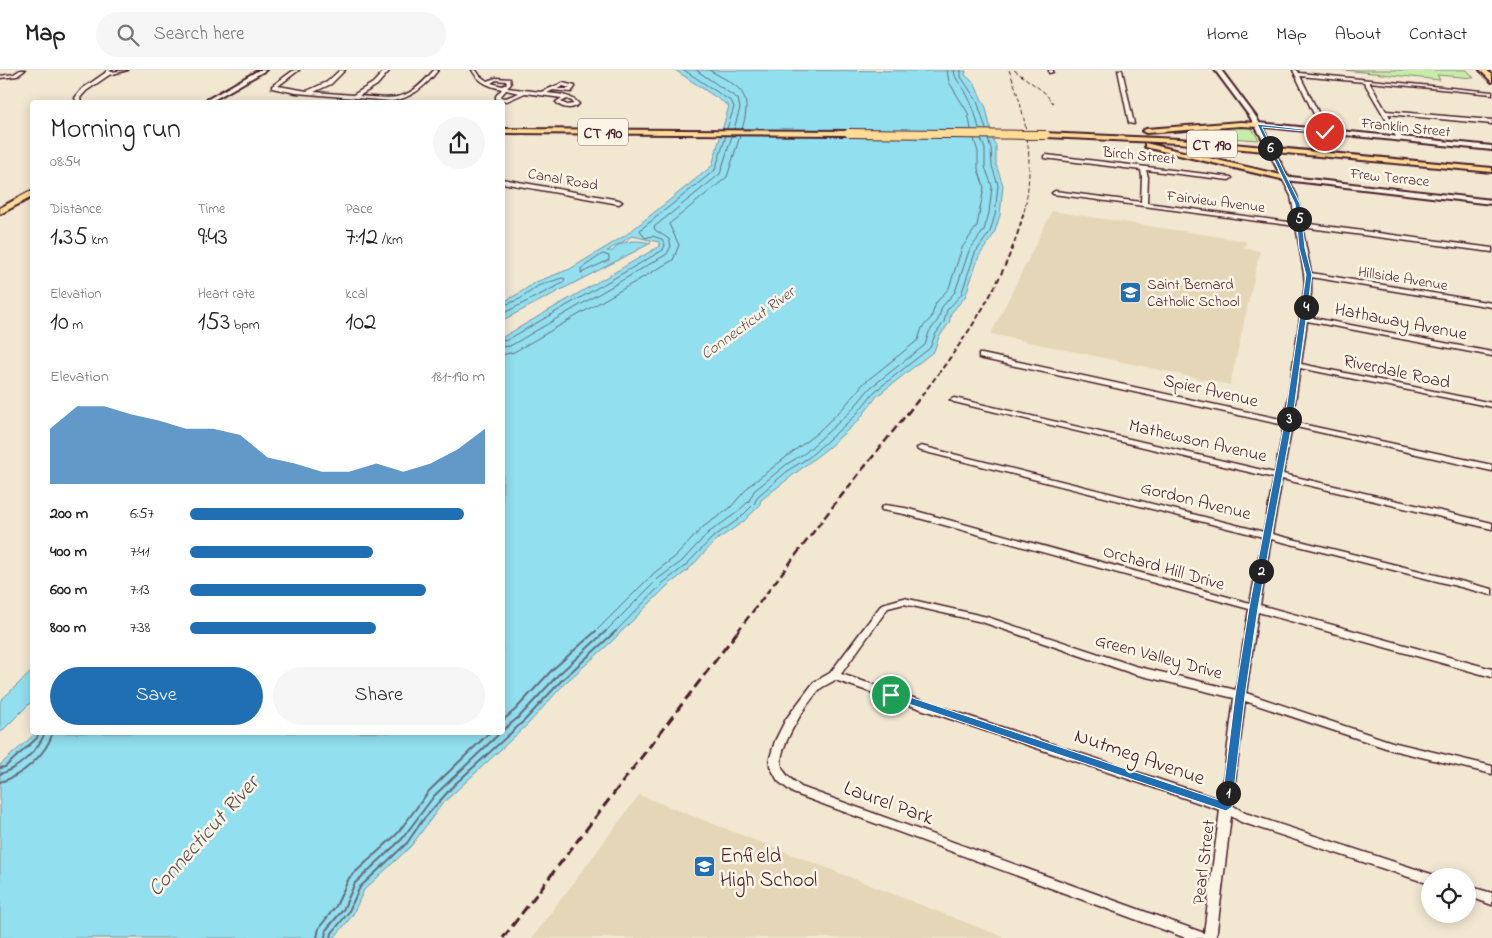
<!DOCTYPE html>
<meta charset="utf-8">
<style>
:root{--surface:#fff;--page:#f6f6f6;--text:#222;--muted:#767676;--line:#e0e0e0;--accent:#1f6fb2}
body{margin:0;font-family:"Indie Flower",sans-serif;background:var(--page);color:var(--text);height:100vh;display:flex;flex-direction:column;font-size:19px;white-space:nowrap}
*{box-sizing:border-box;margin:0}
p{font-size:16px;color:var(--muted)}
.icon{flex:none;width:28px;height:28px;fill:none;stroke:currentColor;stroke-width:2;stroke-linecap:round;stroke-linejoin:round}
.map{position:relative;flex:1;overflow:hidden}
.panel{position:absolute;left:30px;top:30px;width:475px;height:635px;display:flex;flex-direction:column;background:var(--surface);border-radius:5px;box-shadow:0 2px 12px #0003}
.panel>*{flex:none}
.tools{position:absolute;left:1421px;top:798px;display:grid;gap:10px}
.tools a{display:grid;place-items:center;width:55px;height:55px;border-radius:50%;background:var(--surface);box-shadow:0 2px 12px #0003;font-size:25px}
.pin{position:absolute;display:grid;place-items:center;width:42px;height:42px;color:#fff;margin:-21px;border:2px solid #fff;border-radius:50%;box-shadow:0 1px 5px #0007}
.km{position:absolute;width:25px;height:25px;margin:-12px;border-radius:50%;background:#222;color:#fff;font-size:14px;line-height:25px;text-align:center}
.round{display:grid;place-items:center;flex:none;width:52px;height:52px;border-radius:26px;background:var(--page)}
.head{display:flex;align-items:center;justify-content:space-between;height:85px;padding:0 20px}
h1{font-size:28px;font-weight:600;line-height:38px}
.figures{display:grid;grid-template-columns:repeat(3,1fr);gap:8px;height:85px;padding:5px 20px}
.figures div{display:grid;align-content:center}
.figures b{font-size:25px;font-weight:600}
.figures small{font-size:14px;font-weight:400}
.figures p{font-size:14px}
.chart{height:140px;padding:10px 20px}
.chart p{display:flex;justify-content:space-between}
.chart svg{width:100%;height:90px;margin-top:5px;fill:var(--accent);opacity:.7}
.primary-button{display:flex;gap:10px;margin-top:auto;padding:10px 20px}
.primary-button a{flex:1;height:58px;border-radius:30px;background:var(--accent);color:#fff;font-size:20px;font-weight:600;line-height:58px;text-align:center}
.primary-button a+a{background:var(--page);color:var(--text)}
ul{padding:0 20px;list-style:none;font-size:16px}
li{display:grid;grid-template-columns:80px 60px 1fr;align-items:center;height:38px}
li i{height:12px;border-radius:6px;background:var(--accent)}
header{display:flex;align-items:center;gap:30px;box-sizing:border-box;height:70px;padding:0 25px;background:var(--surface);border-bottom:1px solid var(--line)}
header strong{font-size:24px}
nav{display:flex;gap:28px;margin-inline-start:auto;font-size:18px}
.search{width:350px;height:45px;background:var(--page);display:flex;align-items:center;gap:12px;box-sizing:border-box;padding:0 18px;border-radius:28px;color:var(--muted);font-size:19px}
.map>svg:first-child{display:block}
.built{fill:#e6d6b8}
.green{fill:#c4eda8;stroke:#87866a}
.water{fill:#91dfef;stroke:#7592a1}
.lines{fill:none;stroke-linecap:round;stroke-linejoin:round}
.shore-far1{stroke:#666c79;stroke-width:1}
.shore{stroke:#666c79;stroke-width:2}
.minor-casing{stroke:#4a1f2b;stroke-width:3}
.tertiary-casing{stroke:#4a1f2b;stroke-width:4}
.secondary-casing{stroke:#4a1f2b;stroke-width:4}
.primary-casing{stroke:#4a1f2b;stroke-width:4}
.minor{fill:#fcf5e5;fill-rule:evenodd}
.tertiary{fill:#fcf5e5;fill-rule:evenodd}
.secondary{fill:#fcf5e5;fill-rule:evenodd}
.primary{fill:#ffdd96;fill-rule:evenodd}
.rail-far3{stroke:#4a1f2b;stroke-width:1;stroke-dasharray:4.5 2.5;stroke-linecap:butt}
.rail-far2{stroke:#4a1f2b;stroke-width:2;stroke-dasharray:5.5 3;stroke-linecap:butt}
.rail-far1{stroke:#4a1f2b;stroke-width:2.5;stroke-dasharray:8 4;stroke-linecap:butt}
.rail{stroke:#4a1f2b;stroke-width:3;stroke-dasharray:10 5;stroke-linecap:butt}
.tertiary-bridge-casing{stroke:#4a1f2b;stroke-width:9;stroke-linecap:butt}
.primary-bridge-casing{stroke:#4a1f2b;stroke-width:10;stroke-linecap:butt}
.tertiary-bridge{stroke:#fcf5e5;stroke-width:6}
.primary-bridge{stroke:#ffdd96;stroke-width:8}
.route{fill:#1f6fb2;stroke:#fff}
.labels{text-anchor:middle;stroke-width:5;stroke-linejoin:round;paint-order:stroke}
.far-street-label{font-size:15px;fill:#4a1f2b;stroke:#fcf5e5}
.far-poi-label{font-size:15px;fill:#4a1f2b;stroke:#fcf5e5;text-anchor:start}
.shield{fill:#fcf5e5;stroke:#7f5f63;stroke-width:1}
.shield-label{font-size:16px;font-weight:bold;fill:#4a1f2b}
.far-water-label{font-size:16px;font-style:italic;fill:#5c4f5c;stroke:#fcf5e5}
.street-label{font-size:18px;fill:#4a1f2b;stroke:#fcf5e5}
.near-street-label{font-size:21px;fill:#4a1f2b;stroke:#fcf5e5}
.near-poi-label{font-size:21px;fill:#4a1f2b;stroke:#fcf5e5;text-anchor:start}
.near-water-label{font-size:22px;font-style:italic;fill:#5c4f5c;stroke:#fcf5e5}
</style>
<header>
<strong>Map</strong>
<div class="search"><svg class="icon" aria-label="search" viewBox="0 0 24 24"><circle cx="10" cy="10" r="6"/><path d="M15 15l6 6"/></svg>Search here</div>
<nav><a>Home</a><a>Map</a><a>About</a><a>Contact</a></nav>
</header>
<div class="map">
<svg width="1492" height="868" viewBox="0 0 1492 868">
<rect width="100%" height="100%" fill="#f2e7d1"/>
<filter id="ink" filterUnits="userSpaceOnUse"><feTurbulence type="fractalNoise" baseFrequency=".02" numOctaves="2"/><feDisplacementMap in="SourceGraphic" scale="10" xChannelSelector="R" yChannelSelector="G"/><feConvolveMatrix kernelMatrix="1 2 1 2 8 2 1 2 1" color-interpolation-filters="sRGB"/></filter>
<g filter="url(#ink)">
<path class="built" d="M1052,141L1246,171L1245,178L1260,181L1230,315L991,264Z
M639,725L1006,868H532Z"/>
<path class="green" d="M1344,0H1467L1474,8L1437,5L1440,10Z
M1251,57L1259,70L1231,68L1222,58Z"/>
<path class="water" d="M675,0L966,1L965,5L974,13L986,38L993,70L996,76V95L1003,115L1000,145L994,164L979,186L965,227L951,243L949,253L939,267L934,281L877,326L859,350L829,377L761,430L759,436L743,452L715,471L688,500L667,516L609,574L565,613L528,654L442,734L411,776L364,820L352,846L334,868H0V695L36,663L502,662L503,267L660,176L659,172L632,166L607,181H613C620,169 637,170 651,173L503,250V232L518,224L536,212L570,199L626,165L712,96L729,36Z
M32,601V631L0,663V631Z"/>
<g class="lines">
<path class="shore-far1" d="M684,0L732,32L734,37L727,59
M696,0L738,29L740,38L734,59
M709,0C739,17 754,21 742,59
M947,0L949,12L968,43L971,59
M954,0C955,11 960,12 965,21C972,34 976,45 979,59
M961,0V7L977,31L986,59
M603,184L609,186V190L581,203V199Z
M502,236L520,229L538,216L562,208L565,209L563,213L502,244
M502,271L507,270L663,180L665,175L662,169L652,166L645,168L640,160L715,100L726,66
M502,277L510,276L667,184L671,176L669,169L655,160L654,157L720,104L732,66
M502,285L514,282L673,190L679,175L669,154L727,107L740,66
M595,562L654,503L676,486L703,457L730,438L749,416L817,363L844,337L864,313L918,270L922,258L931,248L936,233L949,218L962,178L977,156L984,117L978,99V82L974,69
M605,562L659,508L681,492L708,463L735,444L749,431L754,421L787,394L805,383L850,342L870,318L925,275L929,262L938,250L942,237L955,222L969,181L984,160L989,143L992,116L985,97V79L981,69
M615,562L663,513L685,496L712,468L739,449L754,434L758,426L790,399L808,388L855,346L874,322L930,278L935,265L944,252L947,240L961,225L975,183L990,162L995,145L998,115L992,96L991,78L988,69"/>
<path class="shore" d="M502,651L515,640L552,600L596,561
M502,661L520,646L558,605L606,561
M0,698L5,697L37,668L39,662
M0,704C18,699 39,680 45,662
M0,712C22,706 47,684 53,662
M317,868L319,858L336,836L349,808L397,764L429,721L490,662
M325,868L326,860L343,840L355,813L402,769L434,726L501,662
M331,868L332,863L348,843L360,817L407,773L422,751L454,715L525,650L562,610L616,561"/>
<defs>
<path id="minor" d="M20,0H25L17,6L0,8V6L14,4Z
M107,0H111L110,2L128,0L109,5L86,21L80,28L81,32H77L75,28L82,19L105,3Z
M294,0H299L278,16L307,21L327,12L340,0H345L331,14L314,22L353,25L373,13L385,0H390L377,15L359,26C397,29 407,32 434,0H438C426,16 412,28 392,31L296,23L272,18V16Z
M472,0H476L480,6L487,11L496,8L510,9L511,14L507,18L541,22L563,13L575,16V17L571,22L553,20L547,23C558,24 572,25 579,34C572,40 562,39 556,32L562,28L525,23L507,31L496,29V26L502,19C488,16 479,12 472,0ZM496,10L506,11L507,14L502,16L491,13ZM563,16L570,18L568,19H557ZM506,20L519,23L506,28L500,27ZM567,29L572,31L574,34L567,35L561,32Z
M1049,0H1053V2L1049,3Z
M1118,0H1122L1134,54L1129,53Z
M1293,0H1297L1299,3L1492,22V24L1369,12L1386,41L1492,50V54L1388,44L1403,69L1398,70L1364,12L1300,6L1328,62L1323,63Z
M1046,85L1231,107L1232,108L1229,110L1146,100L1148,107L1147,133L1296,153L1291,126L1282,108L1285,106L1288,108L1297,126L1302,153L1492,178V182L1302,157L1311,203L1492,233V237L1311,207V223L1308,247L1492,282V286L1307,251L1301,294L1492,333V337L1300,298L1292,352L1492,395V401L1292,356L1283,404L1492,453V459L1282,409L1272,464L1492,519V525L1271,469L1260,535L1492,599V607L1258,542L1246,623L1392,672L1492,696V704L1392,680L1245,631L1232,735L1245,743L1434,805L1435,806H1430V814L1241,752L1231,746L1216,868H1186L793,723L778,711L770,696V688L775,671L786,649L814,612L830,603L882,534L904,528L987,547L1135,596L1236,620L1249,539L904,444L882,440L881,438L885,435L905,438L1250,533L1263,467L918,380L917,378L921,376L1264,462L1274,408L954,332L950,330L954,328L1275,403L1284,355L979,288V284H982L1285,350L1305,215L1304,204L1296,156L1053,124L1052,123L1055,121L1141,132L1142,107L1141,100L1044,88V86ZM904,534L982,552L1134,604L1234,628L1221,730L841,604L888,538ZM835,610L1220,740L1204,863L801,717C794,711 785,706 782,697C776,679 808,631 821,618C825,615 831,613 835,610Z
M502,109L619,130L622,132L619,134L502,113Z
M1468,816L1492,823V835L1468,826Z"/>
<path id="tertiary" d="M1215,0H1221L1256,47L1271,74L1270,75H1266L1250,47Z
M1277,90L1280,92L1288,108L1287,109L1282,108L1274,92Z"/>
<path id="secondary" d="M259,0H266L210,32H203Z
M1258,53L1492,76V80L1256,56V54Z
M1282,106L1492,130V134L1285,110H1282Z"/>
<path id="primary" d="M1480,0H1487L1492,6V12Z
M1241,52L1258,53L1262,55L1258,57L1241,56L1146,63L1142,61L1146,59Z
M502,59L849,61L853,63L849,65L502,63Z
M1043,63L1179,69L1492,98V102L1179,73L1046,67L1042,65Z
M1145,73L1285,106L1289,108L1285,110L1145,77Z
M29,122H32V127L0,144V138Z"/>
</defs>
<use href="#minor" class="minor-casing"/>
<use href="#tertiary" class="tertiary-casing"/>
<use href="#secondary" class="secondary-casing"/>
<use href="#primary" class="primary-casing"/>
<use href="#minor" class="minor"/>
<use href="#tertiary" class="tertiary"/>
<use href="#secondary" class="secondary"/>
<use href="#primary" class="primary"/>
<path class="rail-far3" d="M1009,0C1027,46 1035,93 1024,142
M1014,0L1044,22L1053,33"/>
<path class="rail-far2" d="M922,325C965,270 1007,210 1024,141"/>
<path class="rail-far1" d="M737,562L834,435L923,324"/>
<path class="rail" d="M503,868L738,561"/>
<defs>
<path id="tertiary-bridge" d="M1268,74L1277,92"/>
<path id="primary-bridge" d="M849,63L1046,65"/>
</defs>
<use href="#tertiary-bridge" class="tertiary-bridge-casing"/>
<use href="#primary-bridge" class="primary-bridge-casing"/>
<use href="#tertiary-bridge" class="tertiary-bridge"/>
<use href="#primary-bridge" class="primary-bridge"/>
</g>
</g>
<path class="route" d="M1257,54L1328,62L1325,63L1262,57L1300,134L1305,178L1312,205L1292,354L1258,538L1245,626L1232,737L1226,741L888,627L886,625L891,621L895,622L1222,731L1235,626L1249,538L1284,354L1306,205L1299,178L1295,134Z"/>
<defs>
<symbol id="school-square" viewBox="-11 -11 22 22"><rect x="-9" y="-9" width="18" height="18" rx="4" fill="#1f6fb2" stroke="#fcf5e5"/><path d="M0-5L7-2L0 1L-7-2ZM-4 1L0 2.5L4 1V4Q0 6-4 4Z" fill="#fff"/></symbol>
</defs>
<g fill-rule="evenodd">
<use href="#school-square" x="1118" y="210" width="25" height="25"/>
<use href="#school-square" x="692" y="784" width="25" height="25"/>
</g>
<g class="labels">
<g class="far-street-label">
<text transform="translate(1406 57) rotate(6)" y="5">Franklin Street</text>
<text transform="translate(1139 85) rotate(6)" y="5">Birch Street</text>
<text transform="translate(1390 107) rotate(6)" y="5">Frew Terrace</text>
<text transform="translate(563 109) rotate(10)" y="5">Canal Road</text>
<text transform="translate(1216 131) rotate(7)" y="5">Fairview Avenue</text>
<text transform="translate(1403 208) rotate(9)" y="5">Hillside Avenue</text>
</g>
<g class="far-poi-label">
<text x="1147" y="219">Saint Bernard<tspan x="1147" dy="17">Catholic School</tspan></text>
</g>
<g class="shield">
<rect x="578" y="48.5" width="50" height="27" rx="4"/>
<rect x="1187" y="60.5" width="50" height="27" rx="4"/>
</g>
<g class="shield-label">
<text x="603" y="68">CT 190</text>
<text x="1212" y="80">CT 190</text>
</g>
<g class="far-water-label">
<text transform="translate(747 252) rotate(-36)" y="6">Connecticut River</text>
</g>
<g class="street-label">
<text transform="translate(1401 251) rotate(11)" y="6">Hathaway Avenue</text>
<text transform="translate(1397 301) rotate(12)" y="6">Riverdale Road</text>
<text transform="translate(1211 320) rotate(13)" y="6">Spier Avenue</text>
<text transform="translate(1198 370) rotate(13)" y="6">Mathewson Avenue</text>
<text transform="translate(1196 430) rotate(14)" y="6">Gordon Avenue</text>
<text transform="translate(1164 497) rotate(16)" y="6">Orchard Hill Drive</text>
<text transform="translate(1159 586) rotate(15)" y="6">Green Valley Drive</text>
<text transform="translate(1203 792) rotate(-83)" y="6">Pearl Street</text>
</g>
<g class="near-street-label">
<text transform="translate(1140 686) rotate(19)" y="7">Nutmeg Avenue</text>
<text transform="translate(889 732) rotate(20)" y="7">Laurel Park</text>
</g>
<g class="near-poi-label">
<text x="720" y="792">Enfield<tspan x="720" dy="24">High School</tspan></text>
</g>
<g class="near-water-label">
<text transform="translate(202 765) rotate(-48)" y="8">Connecticut River</text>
</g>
</g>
</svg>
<div class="tools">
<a><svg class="icon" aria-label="locate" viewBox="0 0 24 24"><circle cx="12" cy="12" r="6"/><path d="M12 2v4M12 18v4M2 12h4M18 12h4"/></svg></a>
</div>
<div class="pin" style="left:891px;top:625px;background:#1e9e55"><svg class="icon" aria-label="arrive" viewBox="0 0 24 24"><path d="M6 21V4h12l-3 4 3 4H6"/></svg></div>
<div class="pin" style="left:1325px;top:62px;background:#d93025"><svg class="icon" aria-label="check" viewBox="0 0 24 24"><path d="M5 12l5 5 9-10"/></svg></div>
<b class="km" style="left:1228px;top:723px">1</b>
<b class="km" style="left:1261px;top:501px">2</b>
<b class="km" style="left:1289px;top:349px">3</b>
<b class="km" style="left:1306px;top:237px">4</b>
<b class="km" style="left:1299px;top:149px">5</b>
<b class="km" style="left:1270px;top:78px">6</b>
<section class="panel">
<div class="head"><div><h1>Morning run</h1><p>08:54</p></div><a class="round"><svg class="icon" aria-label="share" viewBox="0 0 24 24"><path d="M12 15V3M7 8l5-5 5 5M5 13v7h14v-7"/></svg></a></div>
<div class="figures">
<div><p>Distance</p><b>1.35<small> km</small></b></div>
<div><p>Time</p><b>9:43</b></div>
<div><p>Pace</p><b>7:12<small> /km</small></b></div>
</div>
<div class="figures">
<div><p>Elevation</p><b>10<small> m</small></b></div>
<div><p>Heart rate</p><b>153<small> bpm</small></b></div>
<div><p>kcal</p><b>102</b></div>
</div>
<div class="chart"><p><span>Elevation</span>181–190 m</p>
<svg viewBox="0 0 160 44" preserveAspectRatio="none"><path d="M0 44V17L10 6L20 6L30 10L40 13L50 17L60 17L70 20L80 31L90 34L100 38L110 38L120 34L130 38L140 34L150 27L160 17V44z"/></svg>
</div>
<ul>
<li><b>200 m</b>6:57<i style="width:93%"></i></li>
<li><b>400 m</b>7:41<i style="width:62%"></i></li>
<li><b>600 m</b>7:13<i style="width:80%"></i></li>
<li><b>800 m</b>7:38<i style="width:63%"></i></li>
</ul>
<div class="primary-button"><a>Save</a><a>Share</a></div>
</section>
</div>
